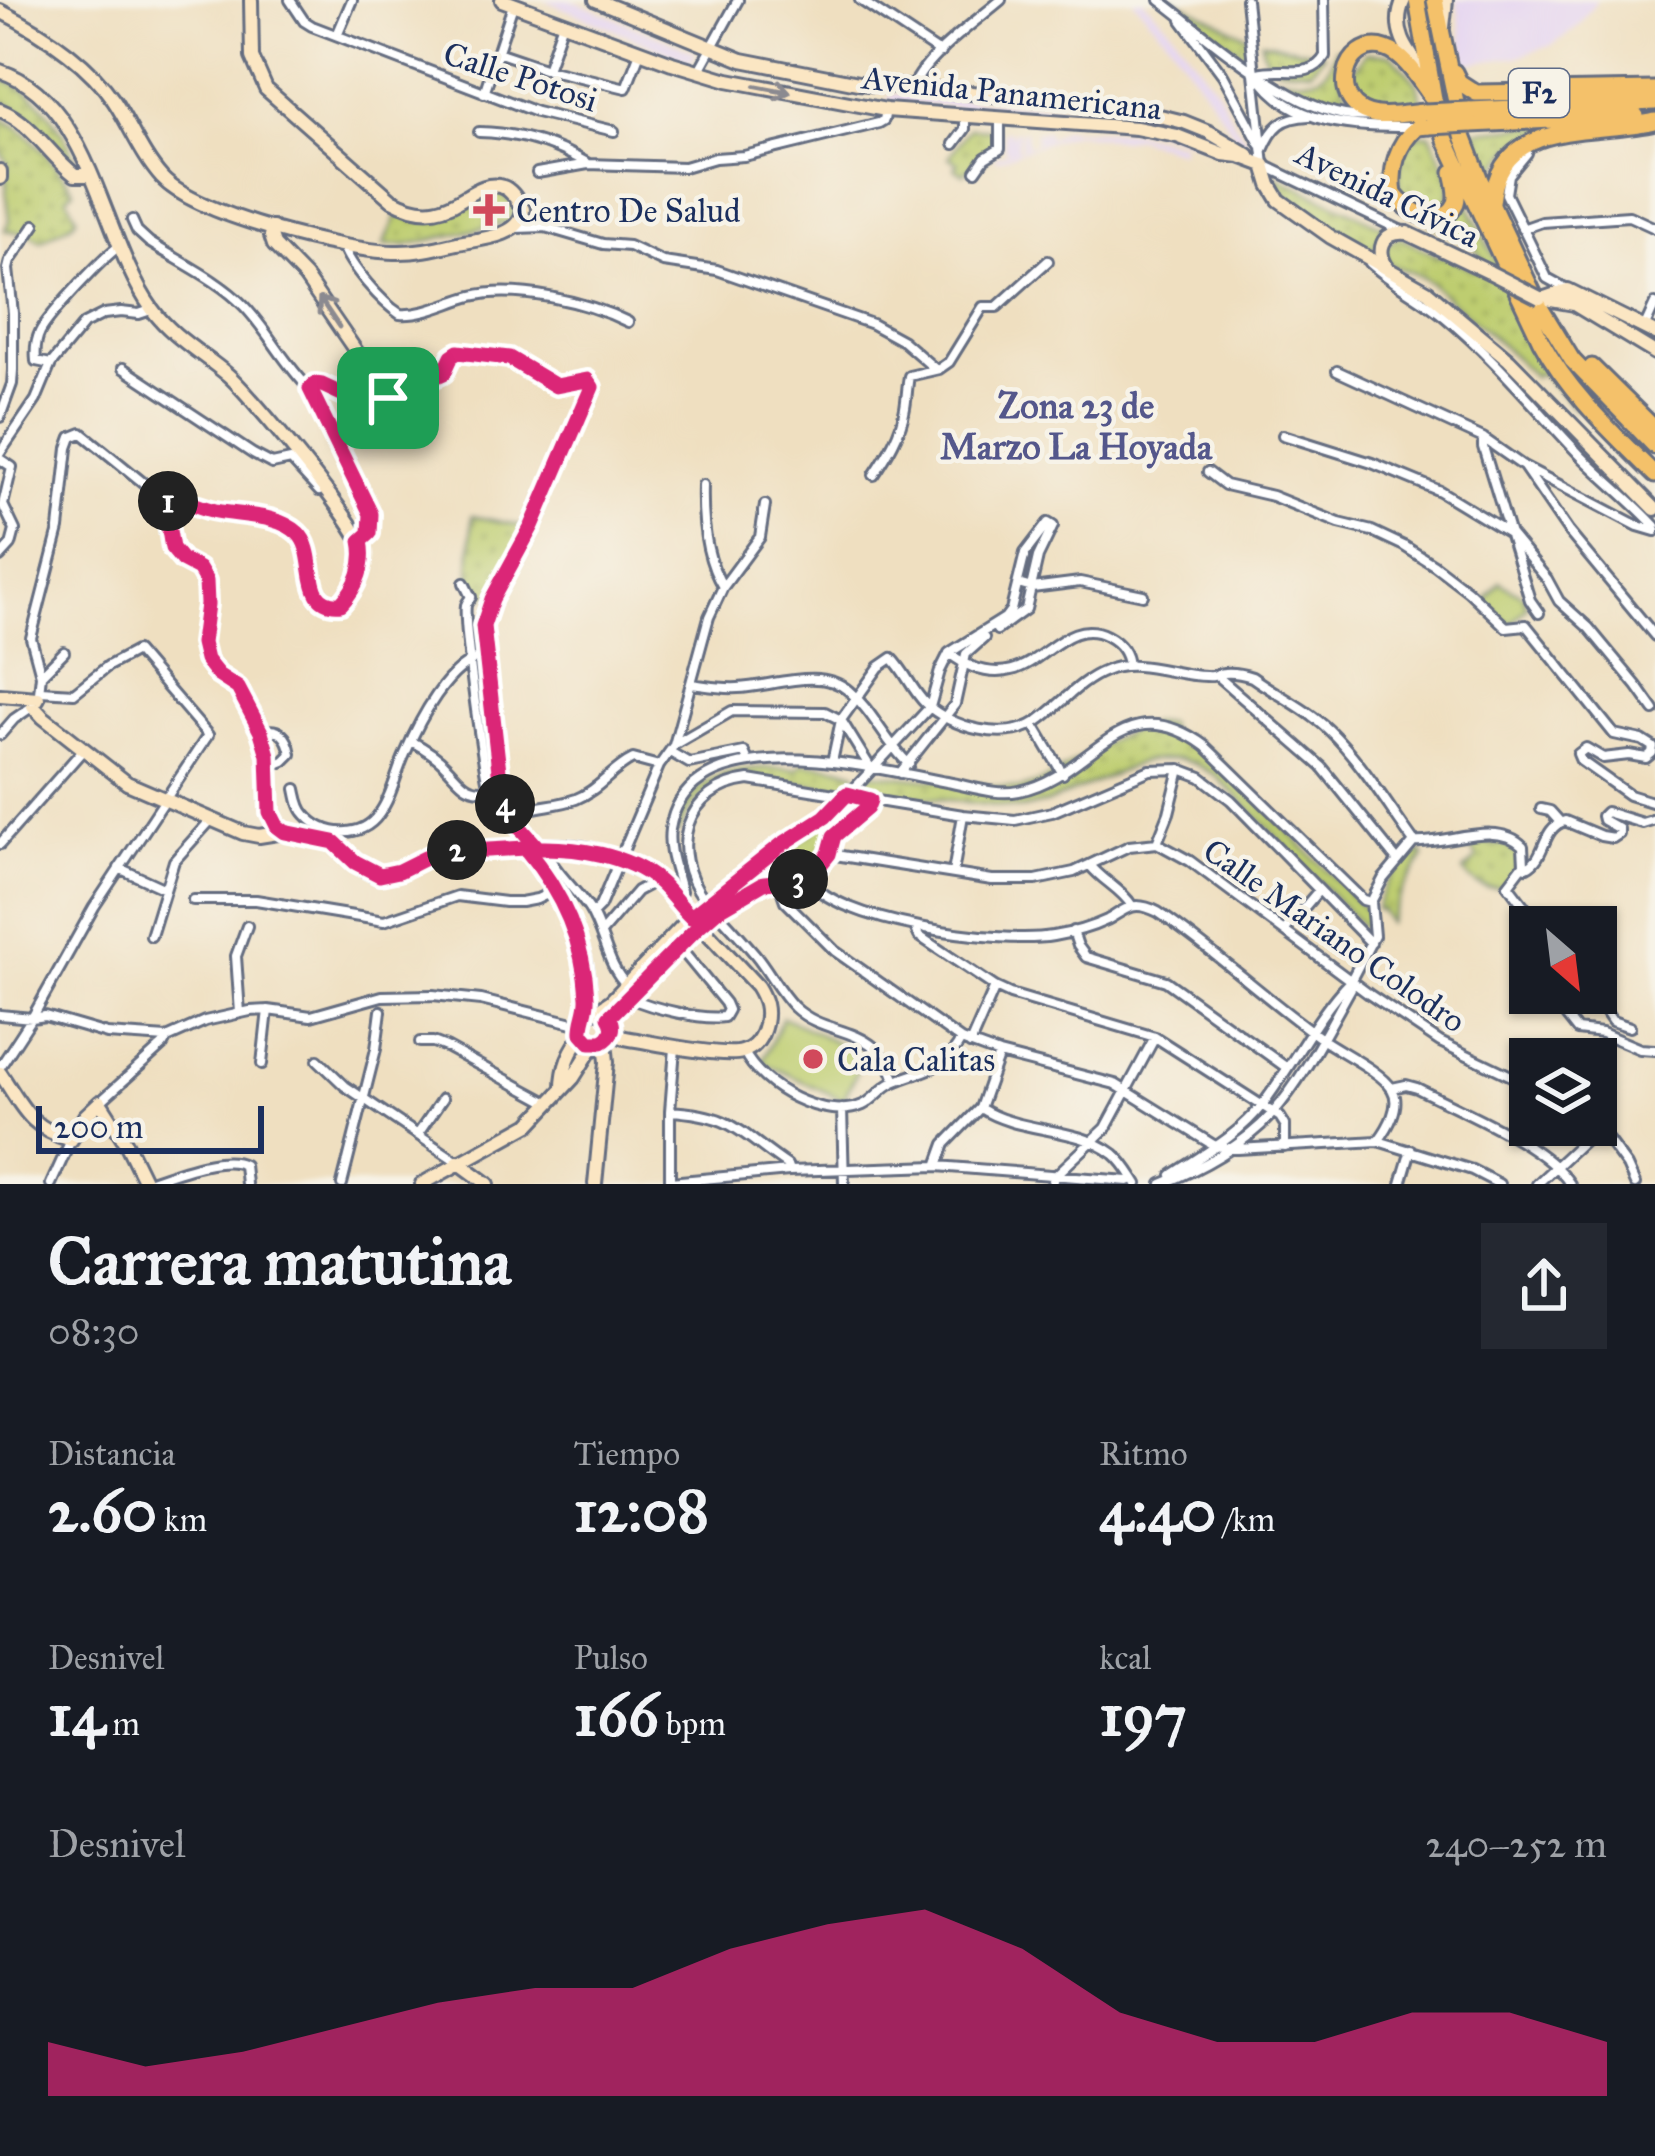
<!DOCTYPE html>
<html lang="es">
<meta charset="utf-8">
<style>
:root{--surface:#171b24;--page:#242831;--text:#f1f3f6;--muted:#9ea1a6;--accent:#db2777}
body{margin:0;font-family:"IM FELL Great Primer",serif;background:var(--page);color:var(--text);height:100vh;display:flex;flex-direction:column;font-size:45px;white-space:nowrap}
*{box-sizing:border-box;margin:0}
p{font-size:39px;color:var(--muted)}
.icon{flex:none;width:66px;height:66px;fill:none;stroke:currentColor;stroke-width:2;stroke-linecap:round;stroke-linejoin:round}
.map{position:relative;height:1184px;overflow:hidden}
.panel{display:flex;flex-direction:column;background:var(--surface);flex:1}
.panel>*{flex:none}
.needle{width:78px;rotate:152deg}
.controls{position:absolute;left:1509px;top:906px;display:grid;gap:24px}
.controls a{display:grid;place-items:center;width:108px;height:108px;border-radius:0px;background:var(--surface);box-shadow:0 3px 9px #0004;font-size:60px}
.scale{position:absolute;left:36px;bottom:30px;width:228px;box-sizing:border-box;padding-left:12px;border:6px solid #1b2f5e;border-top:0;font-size:33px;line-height:42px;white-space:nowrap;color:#1b2f5e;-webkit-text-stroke:9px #f7f3e8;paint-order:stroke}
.pin{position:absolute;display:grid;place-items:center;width:102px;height:102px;color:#fff;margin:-51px;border-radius:24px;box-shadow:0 6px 18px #0006}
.km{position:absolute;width:60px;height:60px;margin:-30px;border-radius:50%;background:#222;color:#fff;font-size:33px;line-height:60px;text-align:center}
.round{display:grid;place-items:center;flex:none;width:126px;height:126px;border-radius:0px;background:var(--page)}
.overview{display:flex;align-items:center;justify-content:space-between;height:204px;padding:0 48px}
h1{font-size:66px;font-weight:700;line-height:90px}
.metrics{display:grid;grid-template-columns:repeat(3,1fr);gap:18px;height:204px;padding:12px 48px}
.metrics div{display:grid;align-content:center}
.metrics b{font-size:60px;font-weight:700}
.metrics small{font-size:33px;font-weight:400}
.metrics p{font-size:33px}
.chart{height:336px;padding:24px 48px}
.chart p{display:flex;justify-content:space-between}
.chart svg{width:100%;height:216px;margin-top:12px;fill:var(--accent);opacity:.7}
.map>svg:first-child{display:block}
.built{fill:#e4d3f2}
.grass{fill:url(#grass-dots);stroke:#6c7e67;stroke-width:3}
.garden{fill:#becd70;stroke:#6c7e67;stroke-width:3}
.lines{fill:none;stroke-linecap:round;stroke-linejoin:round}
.street-casing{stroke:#656d80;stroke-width:14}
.secondary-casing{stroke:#656d80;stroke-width:18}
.highway-casing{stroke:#656d80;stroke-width:21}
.street{stroke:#fff;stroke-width:8}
.secondary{stroke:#fbe6c3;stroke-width:12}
.highway{stroke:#f4c16a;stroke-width:15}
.secondary-bridge-casing{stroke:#656d80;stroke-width:18;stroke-linecap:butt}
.highway-bridge-casing{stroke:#656d80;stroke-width:21;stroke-linecap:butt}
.secondary-bridge{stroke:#fbe6c3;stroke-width:12}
.highway-bridge{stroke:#f4c16a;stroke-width:15}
.oneway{stroke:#8b8a90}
.route-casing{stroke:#fff;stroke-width:24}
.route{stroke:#db2777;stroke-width:15}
.poi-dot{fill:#d1495b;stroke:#f7f3e8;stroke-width:4.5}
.labels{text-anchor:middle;stroke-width:9;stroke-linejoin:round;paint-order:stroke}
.shield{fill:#f7f3e8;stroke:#5d6a87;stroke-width:3}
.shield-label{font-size:30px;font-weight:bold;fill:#1b2f5e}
.street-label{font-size:33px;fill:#1b2f5e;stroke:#f7f3e8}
.poi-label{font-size:33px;fill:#1b2f5e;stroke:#f7f3e8;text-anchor:start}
.neighbourhood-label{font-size:36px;font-weight:bold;fill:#54578b;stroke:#f7f3e8}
</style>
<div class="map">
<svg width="1655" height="1184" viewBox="0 0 1655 1184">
<defs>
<pattern id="grass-dots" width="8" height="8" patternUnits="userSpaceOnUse" patternTransform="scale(3)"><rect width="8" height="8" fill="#becd70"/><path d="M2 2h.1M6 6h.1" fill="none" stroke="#a3b063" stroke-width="1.8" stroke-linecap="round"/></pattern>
</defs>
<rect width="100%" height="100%" fill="#f7f3e8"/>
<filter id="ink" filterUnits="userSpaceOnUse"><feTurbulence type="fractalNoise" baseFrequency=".00833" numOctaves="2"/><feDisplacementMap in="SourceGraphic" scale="24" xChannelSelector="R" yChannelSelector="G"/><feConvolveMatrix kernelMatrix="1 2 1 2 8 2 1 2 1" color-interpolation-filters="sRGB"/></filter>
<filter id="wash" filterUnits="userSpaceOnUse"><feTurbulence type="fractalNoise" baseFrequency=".004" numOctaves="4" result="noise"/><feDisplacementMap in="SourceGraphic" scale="48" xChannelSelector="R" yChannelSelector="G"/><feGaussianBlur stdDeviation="2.7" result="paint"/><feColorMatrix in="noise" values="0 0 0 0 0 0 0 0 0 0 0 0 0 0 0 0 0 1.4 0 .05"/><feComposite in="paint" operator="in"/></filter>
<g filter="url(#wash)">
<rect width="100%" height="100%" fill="#efdfc0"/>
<path class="built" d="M544,0H572L695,52L691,62Z
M1133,0H1143L1169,26L1215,86L1234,123L1251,146L1245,149L1173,45Z
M1457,0H1597L1576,28L1553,45L1516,57L1465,64Z
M893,94L1128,113L1161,120L1209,137V140L1234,151V153L1125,121L888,101V96Z
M1063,129L1136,132L1182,144L1180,151L1134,137L1123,140L1074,133L996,160L994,156L1013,151H1005L1003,131H1010L1011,137L1014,131H1019L1017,150L1024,148L1021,147V131H1026L1027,147L1038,142L1035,141V132L1047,131L1048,139Z"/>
<path class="grass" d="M1176,0L1249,37L1250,58L1181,8Z
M1261,41L1324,54L1311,70C1284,67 1265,74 1261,41Z
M1363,43C1329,67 1339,82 1358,111L1306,95L1277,76C1308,80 1327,85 1335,49Z
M1366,53L1391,54L1417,83L1422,104L1371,107L1353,97L1349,75Z
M0,78C41,91 63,128 78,166C52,145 35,110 0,102Z
M0,118C32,131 53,163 74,190L67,197L77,217L73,222L41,241L29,234L5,230L9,220L6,196L8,163L0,151Z
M1569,123C1521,140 1514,135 1490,182L1473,131Z
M969,128L996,129L998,146L973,173L967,169L964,174L955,168L958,163L949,157Z
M1419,134H1430C1440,158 1461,183 1444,209C1427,213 1418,206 1403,199C1396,175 1399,150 1419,134Z
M1271,174L1389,229L1374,247L1375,259C1337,238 1292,213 1271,174Z
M498,192L504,194L514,207L511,219L506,223L407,245H384L398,214C445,236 457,200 498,192Z
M1464,195L1502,274L1485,266L1474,246L1428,223C1453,226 1455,216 1464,195Z
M1398,237L1440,257L1445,256L1510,286L1540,357L1578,412L1541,373L1534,376C1501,343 1465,314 1431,283C1417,271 1400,271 1387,262L1384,247Z
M472,516L527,527L494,592L487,596L476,593L470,579Z
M1150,723H1167L1171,733L1183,737L1199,752L1209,750L1365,910L1368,917L1366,931L1254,813L1215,775L1195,764L1180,759L1144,761L1047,803L1022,809L859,789L871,773L1020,789L1043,781L1112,739Z
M803,763L839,767L856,772L855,778L845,788L736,777C707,787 690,802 680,832L677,833L675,826C696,766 741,766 797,769Z
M847,800L864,805L831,832L825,849L794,875L759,876L713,903L711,900C758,870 808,841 847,800Z
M1485,843L1505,845L1517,854L1519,863L1506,886C1487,890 1475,887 1464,871L1477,859L1473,849L1450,854L1449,850Z
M1422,853L1424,857L1404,887L1388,923L1382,911L1376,909C1382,888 1399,857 1422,853Z"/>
<path class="garden" d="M1500,582L1525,597L1523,599L1527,606L1510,625L1483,603Z
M783,1017L865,1056L843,1100L762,1062Z"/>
</g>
<g filter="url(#ink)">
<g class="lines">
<defs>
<path id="street" d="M290,0L304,21L312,26L536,112L614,131
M860,0L940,53
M1160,0C1212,39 1304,124 1370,116
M1246,0L1264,165L1400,230
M1182,20L1223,75L1260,144
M337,35L352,0
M497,52L547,69L626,88L640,52
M547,69L563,23
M698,72L738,0
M1257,73C1283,66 1311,81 1325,56L1324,0
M1257,74C1291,126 1355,127 1411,127
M913,87C927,55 974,23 1001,0
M484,93L513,5
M479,132C519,133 553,143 587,163
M954,144L965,129V117
M1263,150C1273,126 1283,117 1309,116
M1527,153L1509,175L1506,194L1547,278L1567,289
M976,171L985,158L1000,149V120
M537,173L588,164L684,167L715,158L744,156L879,123L884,120L886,110
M132,220L137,231L149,242C180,262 219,280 244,306C269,332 284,364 310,389
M516,228L545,227L603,244L629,246L663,262L717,270L872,324L903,341L934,368
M1522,229L1542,222L1629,216L1655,228
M343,246C350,266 381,302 400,314C424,316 449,302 472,296C516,285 588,302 628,322
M1370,263C1393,284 1421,297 1445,317C1495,358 1536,409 1581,456C1605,480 1632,501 1655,526
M1644,328L1655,304
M51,364L36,361C35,351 35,342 40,332C48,316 105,255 121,245
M123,368L253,454L272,464L291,460L319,491
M1337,371L1483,438L1523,466L1638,526L1655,531
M388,398L444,373L452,356C487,341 520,366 549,384L555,386L587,380L592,387L532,526L492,599L483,626L502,798L518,825L537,847
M0,417L12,384L13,370V313L8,269L10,261L35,225
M1283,435L1372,463L1440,491L1509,533L1547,579L1559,601L1589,628L1637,686L1654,710
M1483,438V447L1530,600L1539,613
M0,453L36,400L51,364L84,324L104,314L121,312L139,314L151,310
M0,459L12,467L3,505L15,530L11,545L0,557
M1524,467L1568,531L1655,636
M1208,472L1225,485L1272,496L1339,523L1372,531L1404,546L1434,565L1468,591L1506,627L1526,625L1614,734L1642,740L1653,747L1652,753L1646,758L1629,755L1603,758L1586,748L1578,754L1581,761L1629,795L1655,803
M874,475C888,454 901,433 905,408C907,397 907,386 909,376L939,369L949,362L983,307H997L1048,261
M703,485C702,519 705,558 723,587
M464,583L471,597
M1018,584L1032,588L1080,582L1143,595
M471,597C469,600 467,602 466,605C463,623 484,778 491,796C496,806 501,811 509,817C530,805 554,807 576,799C599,790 612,769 633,759L659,766
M997,630L1026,609L1038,557L1053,526
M949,653C967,667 989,676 1012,670C1045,662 1070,616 1107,636C1120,643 1127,652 1128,666
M41,675L64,652
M1216,675L1322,767L1397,860
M691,684C707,686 722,689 738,688C771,687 821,666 849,691C873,711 885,742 909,764
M39,693L41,675L31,638L59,529L68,448L72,437L82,433L167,502
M1034,725L1063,774
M261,732C279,726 288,736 291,754L284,761L269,767
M0,735L14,719L33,706
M411,741C424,748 436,755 446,766C461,781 465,792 489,790
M677,743L732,711L825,712L841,720L870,767
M670,752L689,763L744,752L748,761
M832,762L841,720L879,667L892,658C905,671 912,690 925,703C951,728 1006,743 1038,721C1061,705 1079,681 1105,671C1138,657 1173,676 1206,676C1220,677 1211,674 1224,673C1233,672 1243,674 1252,677C1277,695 1306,708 1329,730C1362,762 1387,805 1414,842
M900,773L955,704L966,654L984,638
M296,789C298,798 299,808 306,815C325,837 362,839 379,814C392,797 396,773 405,754C419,721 448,663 485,656
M1541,809L1550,811L1559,821
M1157,843L1169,813L1180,769
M0,844L83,750
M546,848C549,867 577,890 589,909C604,932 607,967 627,985
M829,854L992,880H1036L1074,872L1129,846L1157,843L1190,861L1370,995L1440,1042L1530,1085
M1524,864L1508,885L1540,927
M1090,865C1102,881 1122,889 1132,906
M119,868L165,889
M953,873L963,815
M806,877C834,923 1001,945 1053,936C1071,933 1090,928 1107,920C1115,916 1123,909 1131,907C1140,904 1150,908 1158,912C1215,951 1266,999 1322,1039C1340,1052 1381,1071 1392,1089C1402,1105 1388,1128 1378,1141
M778,881L785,901L835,951L961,1040L999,1054L1115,1084L1215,1146L1238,1149L1378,1141L1472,1170L1499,1184
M193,900H256L384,921L457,896L505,902H521L537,899L554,891
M676,902L681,891C676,870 667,851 670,829C688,719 877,769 947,782C969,786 997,796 1019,791C1094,776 1120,684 1205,746L1363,900L1371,902
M1371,902L1383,879L1414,842C1445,845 1497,819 1523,846L1524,864L1527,867C1547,857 1541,828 1565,821L1601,836L1613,838L1619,834V829L1603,820L1602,816L1606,812L1642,823L1655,819
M592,914L600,906L659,766L674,745L709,617L723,587L760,537L765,505
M692,916L720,891L839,805L930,707L940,671L949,653L1005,618L1011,610L1025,553L1048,523L1053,526
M700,925L764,883L797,880L816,870L829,854L834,836L867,808L870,800
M915,927L919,936L995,987L1010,994L1155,1037L1280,1117L1285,1125V1147
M1285,930L1319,890
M1073,931L1078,946L1086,957L1166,981L1287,1068
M601,933L637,891L650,884L653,878
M151,936L174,861L210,821
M1548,993L1577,1030L1602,1033L1640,1049L1655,1050
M1593,993L1612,1021L1630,1027
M630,998C652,1008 700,1020 724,1017L728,1010L725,1003L679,947
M240,1013L236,956L247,926
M0,1015L32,1018L45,1016L107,1034L167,1038L205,1021L250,1011L268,1010L311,1016L382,996L433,995L481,1000L581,1025
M420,1042H433L446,1047L549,1103
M970,1044L995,987
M744,1052C761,1087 824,1122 863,1105C874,1100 881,1088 892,1083C921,1069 943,1073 961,1040
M318,1060L345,1086L458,1162
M262,1064L268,1010
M0,1067L32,1018L94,907L208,735L136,651L108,666L74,693L40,691
M896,1081C873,1020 829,1040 794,1007C779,992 769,971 755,954C743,940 730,925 717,912C710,905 710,908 704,899C668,850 684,788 749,780L963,815L1015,820L1052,812L1150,770L1180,769L1201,777L1231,800L1371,943
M1392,1088L1406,1085L1417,1088C1461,1111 1545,1144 1570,1184
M100,1102L163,1045L167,1038
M980,1108C1020,1134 1075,1125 1114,1154C1124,1162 1130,1173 1137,1184
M842,1109L844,1184
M670,1111C735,1115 738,1132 787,1165L789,1171
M1597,1125L1627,1166L1635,1184
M418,1134L442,1099
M937,1166L945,1144L980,1108L999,1054
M1172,1175C1204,1154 1239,1135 1262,1105C1293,1065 1315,1017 1350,981
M670,1182L789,1171L937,1166L1128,1181L1133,1179
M144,1183C169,1175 222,1153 244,1165L246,1184
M670,1183V1111L675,1048
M51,1184L71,1140
M342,1184L376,1049L381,1011
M1052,1184L1054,1177L1106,1128L1155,1037
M1162,1184C1200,1169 1244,1145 1272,1114C1304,1078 1327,1030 1351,988V980L1374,936L1371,902
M1401,1184L1411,1150
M1537,1184L1599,1126"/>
<path id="secondary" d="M502,0L672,63L728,80L886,110L1136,128L1177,136L1223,154L1240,156L1264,165
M596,0L742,60L858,83L1119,106L1184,122L1209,132L1248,155
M1404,0C1390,29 1407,51 1425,74
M0,11C42,32 87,61 114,101C130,125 142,156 162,178C196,215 342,251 394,252C416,253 436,248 457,243C480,239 523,237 523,209C518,202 512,190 503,187C468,176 452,233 392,200L266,89L252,57L251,0
M1443,27L1446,0
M0,71C92,101 101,238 152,309C172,337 202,353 228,375C250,394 357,523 362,547C367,567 355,590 341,605C299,608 320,554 297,533C277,514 242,516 216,511C200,508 187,500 171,499L166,503C164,523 167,549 184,561C192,567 201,568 205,578C215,605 194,633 206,659C214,677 233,680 244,697C254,715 265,735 268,756C272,776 261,810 277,826C290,839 314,834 329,840C349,848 358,874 382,875C403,875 420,856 441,852C461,848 484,850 504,849C531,848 561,844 586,849C610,855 633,867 654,877L661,883L757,986C765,999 768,1009 765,1024C762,1037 756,1048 742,1052C723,1058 649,1042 625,1038L612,1033
M0,110C33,123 48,154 75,175H90
M1264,165L1270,185L1279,200L1331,237L1427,291L1509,360L1655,509
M0,171V178
M273,228L271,236L274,245L305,277L388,398L387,405L378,411L322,385L315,384L310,389L368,505L371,528L361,541
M1389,270C1375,252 1381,230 1407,233L1489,272
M1540,298L1574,304L1655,353
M1545,298L1568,290L1655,333
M0,695L38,698L33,706L43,717L127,783L243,833L259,836L284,832
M525,848C560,889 605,973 581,1025L583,1036
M596,1011L611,1001L691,917
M609,1017L700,925
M0,1073C23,1107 28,1127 71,1140L85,1116L100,1102L126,1143L146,1184
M563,1087C563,1069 570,1048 583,1036
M458,1162L488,1184
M422,1184L530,1124L573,1078L595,1043
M595,1184L607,1062L605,1041"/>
<path id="highway" d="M1417,0L1434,99L1446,140L1541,341C1569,393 1614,434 1655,475
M1435,0L1463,136L1480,180L1539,306L1572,360L1655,446
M1454,72L1459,82L1476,93L1655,90
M1469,110L1655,102
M1424,112C1410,113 1392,117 1377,115C1325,108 1344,35 1386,49C1405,55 1420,81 1431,96
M1471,124L1636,116
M1429,126L1417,127C1397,144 1390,169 1394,194C1406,211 1443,232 1456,203C1459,194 1455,181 1453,172
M1492,203C1499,116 1593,136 1655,121
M1592,367L1655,429"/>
</defs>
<use href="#street" class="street-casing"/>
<use href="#secondary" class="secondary-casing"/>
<use href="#highway" class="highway-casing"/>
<use href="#street" class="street"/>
<use href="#secondary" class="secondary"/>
<use href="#highway" class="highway"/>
<defs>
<path id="secondary-bridge" d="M1489,272L1540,298"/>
<path id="highway-bridge" d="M1424,112L1469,110
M1429,126L1471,124"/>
</defs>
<use href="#secondary-bridge" class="secondary-bridge-casing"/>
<use href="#highway-bridge" class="highway-bridge-casing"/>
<use href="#secondary-bridge" class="secondary-bridge"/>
<use href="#highway-bridge" class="highway-bridge"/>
</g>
<defs><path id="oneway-shaft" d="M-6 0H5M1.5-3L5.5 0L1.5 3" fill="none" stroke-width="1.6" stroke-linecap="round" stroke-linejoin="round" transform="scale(3)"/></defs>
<g class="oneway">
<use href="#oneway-shaft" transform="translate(773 89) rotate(11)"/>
<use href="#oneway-shaft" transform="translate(329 312) rotate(-124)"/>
</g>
</g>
<g class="lines" filter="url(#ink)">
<defs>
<path id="route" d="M458,352L509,358L556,386L587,380L592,387L532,526L492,599L483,626L502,798L518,825L538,848C576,847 628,855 658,881C670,891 679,906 691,917L781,845L825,817L847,794L870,800L867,808L834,836L829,854L816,870L797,880L764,883L716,911L700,925L609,1017C616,1027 612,1037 602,1042H590L582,1033C581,1020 588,1011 587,997C584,941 561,891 525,848L435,853L399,871L380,875L355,862L334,842L285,832L277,826L270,812L268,755L261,732L238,688L218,675L206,660L202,643L207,604L206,581L199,569L182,560L172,548L165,507L171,499C187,500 200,508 216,511C242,516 278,514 298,533C320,554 299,608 341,604C357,587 366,564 361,541L370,533L371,514L310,389L315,384L322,385L378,411L387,405L388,398L444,373L452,356Z"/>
</defs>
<use href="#route" class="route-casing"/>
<use href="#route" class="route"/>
</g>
<g class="poi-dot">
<path d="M483 192h12v12h12v12h-12v12h-12v-12h-12v-12h12z"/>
<circle cx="813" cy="1059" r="12"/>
</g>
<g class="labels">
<rect class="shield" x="1509" y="69" width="60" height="48" rx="9"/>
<g class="shield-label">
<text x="1539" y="103">F2</text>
</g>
<g class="street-label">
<text transform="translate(521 76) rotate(18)" y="12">Calle Potosi</text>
<text transform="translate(1012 92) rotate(6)" y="12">Avenida Panamericana</text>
<text transform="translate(1388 194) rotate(26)" y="12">Avenida Cívica</text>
<text transform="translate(1335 935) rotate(35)" y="12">Calle Mariano Colodro</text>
</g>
<g class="poi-label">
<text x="516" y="222">Centro De Salud</text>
<text x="837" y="1071">Cala Calitas</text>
</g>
<g class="neighbourhood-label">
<text x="1076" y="418">Zona 23 de<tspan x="1076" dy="41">Marzo La Hoyada</tspan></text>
</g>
</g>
</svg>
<div class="controls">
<a><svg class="needle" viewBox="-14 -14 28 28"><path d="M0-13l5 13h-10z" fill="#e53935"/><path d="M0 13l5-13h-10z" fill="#9ea1a6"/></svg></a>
<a><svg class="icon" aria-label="layers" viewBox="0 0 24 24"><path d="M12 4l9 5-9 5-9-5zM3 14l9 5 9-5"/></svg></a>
</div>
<div class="scale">200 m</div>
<div class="pin" style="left:388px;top:398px;background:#1e9e55"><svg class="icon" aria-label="arrive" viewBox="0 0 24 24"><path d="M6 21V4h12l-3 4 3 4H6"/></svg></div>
<b class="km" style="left:168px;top:501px">1</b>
<b class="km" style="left:457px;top:850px">2</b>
<b class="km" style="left:798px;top:879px">3</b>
<b class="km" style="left:505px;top:804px">4</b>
</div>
<section class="panel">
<div class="overview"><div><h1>Carrera matutina</h1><p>08:30</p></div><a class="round"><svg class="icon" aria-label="share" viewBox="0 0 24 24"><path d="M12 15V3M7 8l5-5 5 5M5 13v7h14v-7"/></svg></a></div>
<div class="metrics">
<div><p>Distancia</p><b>2.60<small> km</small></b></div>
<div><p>Tiempo</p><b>12:08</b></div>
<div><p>Ritmo</p><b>4:40<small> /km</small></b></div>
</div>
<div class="metrics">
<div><p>Desnivel</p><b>14<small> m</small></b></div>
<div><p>Pulso</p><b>166<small> bpm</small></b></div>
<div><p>kcal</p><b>197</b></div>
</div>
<div class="chart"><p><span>Desnivel</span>240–252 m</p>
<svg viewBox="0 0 160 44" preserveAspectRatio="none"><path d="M0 44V33L10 38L20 35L30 30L40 25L50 22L60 22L70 14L80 9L90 6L100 14L110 27L120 33L130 33L140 27L150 27L160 33V44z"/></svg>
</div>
</section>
